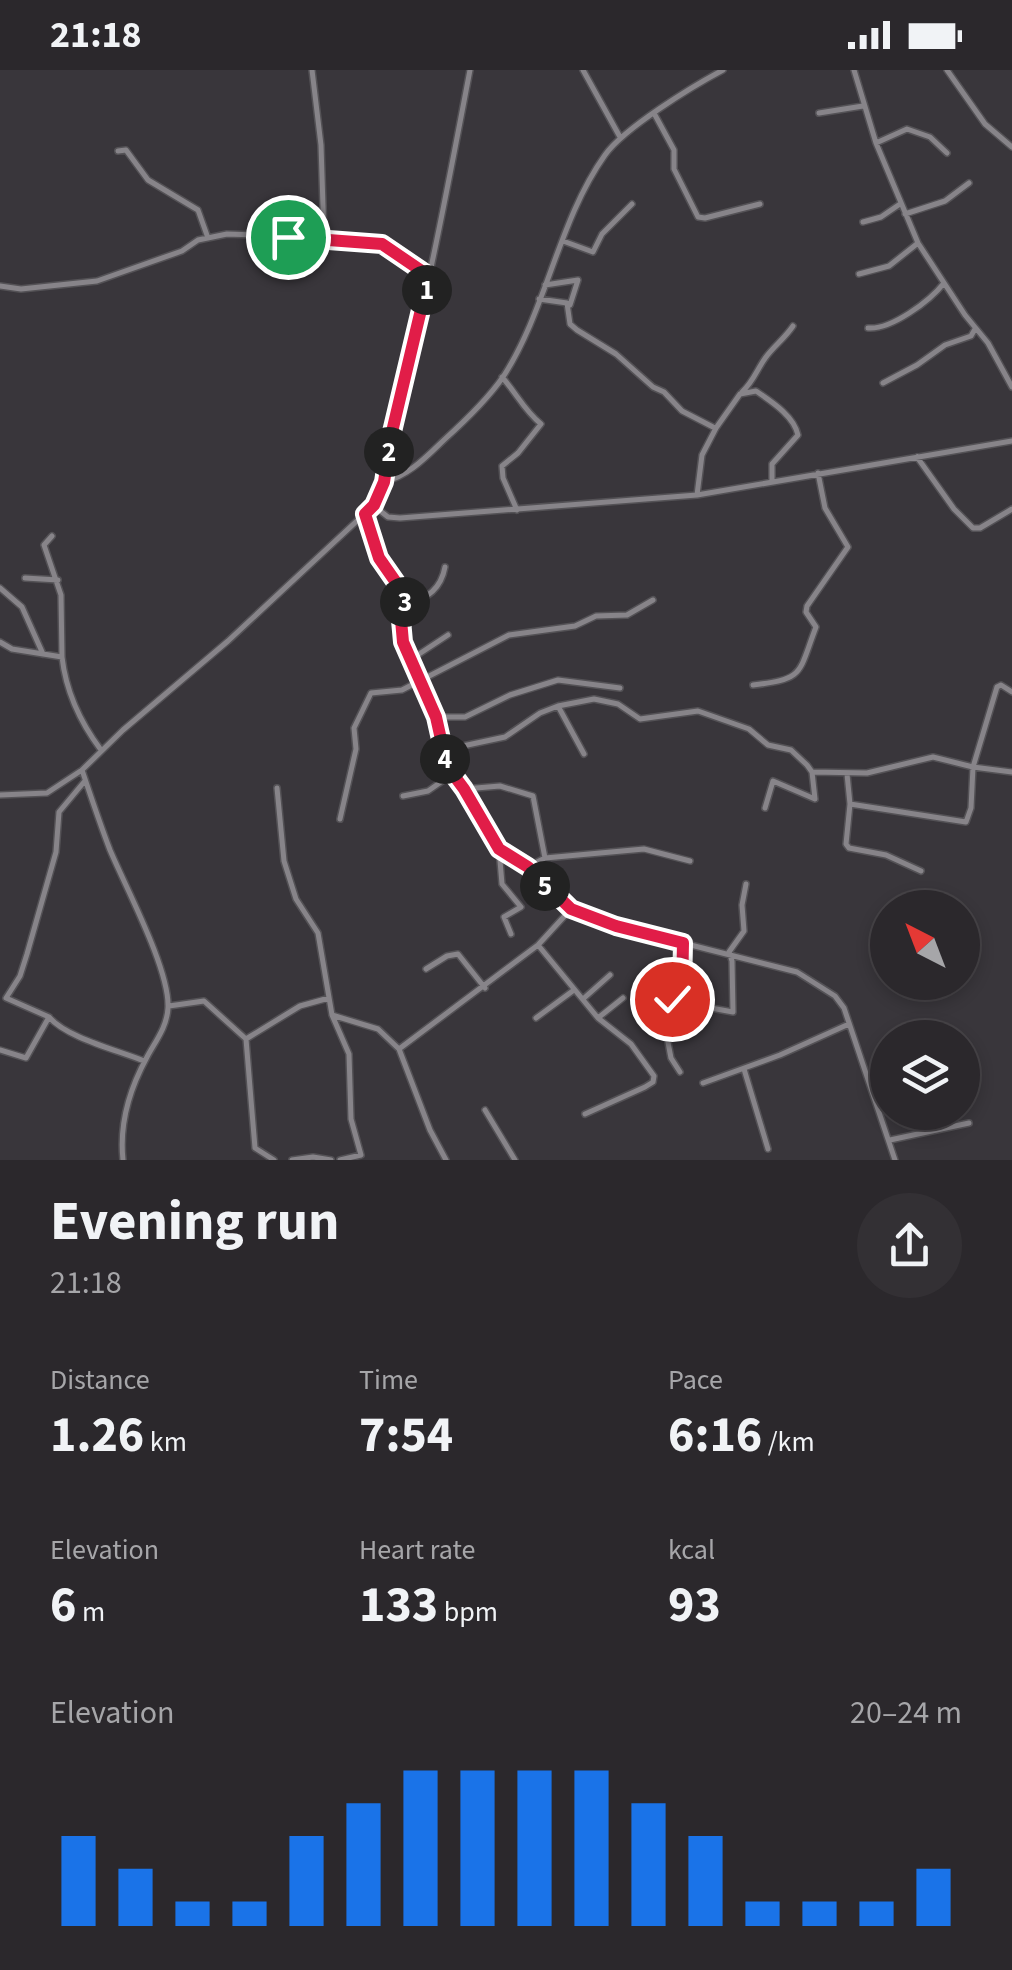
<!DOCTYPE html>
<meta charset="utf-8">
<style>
:root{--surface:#2b282c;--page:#333034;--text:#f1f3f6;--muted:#a6a6a9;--line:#474448;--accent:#1a73e8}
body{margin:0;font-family:"Source Sans 3",sans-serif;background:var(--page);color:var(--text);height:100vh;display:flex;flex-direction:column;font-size:38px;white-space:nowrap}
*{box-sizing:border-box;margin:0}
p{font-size:32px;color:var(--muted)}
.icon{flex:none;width:55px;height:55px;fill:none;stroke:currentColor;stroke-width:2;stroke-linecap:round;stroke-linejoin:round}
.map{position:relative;height:1090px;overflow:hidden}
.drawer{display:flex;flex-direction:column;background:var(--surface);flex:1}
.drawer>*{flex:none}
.needle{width:65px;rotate:318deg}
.buttons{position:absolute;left:870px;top:820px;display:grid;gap:20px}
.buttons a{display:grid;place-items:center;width:110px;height:110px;border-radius:50%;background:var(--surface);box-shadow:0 5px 15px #0003,0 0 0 2px var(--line);font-size:50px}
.pin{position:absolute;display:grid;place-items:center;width:85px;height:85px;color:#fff;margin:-42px;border:5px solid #fff;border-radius:50%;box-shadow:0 2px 10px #0007}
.km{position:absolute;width:50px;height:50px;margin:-25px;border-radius:50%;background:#222;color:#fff;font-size:28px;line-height:50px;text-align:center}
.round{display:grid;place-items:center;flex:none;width:105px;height:105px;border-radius:52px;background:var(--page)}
.headline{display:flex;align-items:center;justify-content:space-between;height:170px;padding:0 50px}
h1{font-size:55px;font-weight:700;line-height:75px}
.figures{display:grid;grid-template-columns:repeat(3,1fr);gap:15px;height:170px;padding:10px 50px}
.figures div{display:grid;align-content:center}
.figures b{font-size:50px;font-weight:700}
.figures small{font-size:28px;font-weight:400}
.figures p{font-size:28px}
.chart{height:280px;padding:20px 50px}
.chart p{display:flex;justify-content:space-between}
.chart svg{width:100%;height:180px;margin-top:10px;stroke:var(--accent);stroke-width:6}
.status{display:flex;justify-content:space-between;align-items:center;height:70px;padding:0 50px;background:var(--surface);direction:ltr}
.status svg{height:28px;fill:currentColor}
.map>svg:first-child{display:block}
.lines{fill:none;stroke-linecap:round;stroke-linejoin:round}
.street-casing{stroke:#545256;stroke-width:8}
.street{stroke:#878489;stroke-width:5}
.route-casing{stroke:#fff;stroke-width:20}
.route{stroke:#e11d48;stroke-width:12}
</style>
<div class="status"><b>21:18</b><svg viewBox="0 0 49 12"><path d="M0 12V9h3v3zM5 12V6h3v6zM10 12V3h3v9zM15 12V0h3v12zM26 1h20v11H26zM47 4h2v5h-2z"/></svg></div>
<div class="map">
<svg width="1012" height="1090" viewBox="0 0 1012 1090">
<rect width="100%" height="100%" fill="#39363b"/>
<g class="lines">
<defs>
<path id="street" d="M312,0L321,75L324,167
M583,0L620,67
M854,0L876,73L918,173L965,245L988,273L1012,317
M947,0L985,54L1012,77
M819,43L863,36
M655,45L674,80V99L698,147L705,148L760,134
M876,73L907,59L930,67L947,83
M118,81L126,80L148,110L198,140L208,168
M905,144L945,131L969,113
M863,152L881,147L900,134
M563,171L593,182L602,164L632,134
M859,204L889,196L918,173
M545,215L578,210L570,235
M0,216L21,219L97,211L182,181L198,170L227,164L324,167L382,174L429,206
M539,229L567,233L570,254L577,260L616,284L653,317L664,322L682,341L713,357L716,358L740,324L756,321C772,332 794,346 798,365L772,394V412
M868,258C891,260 930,231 944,213
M502,307C517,324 524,340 541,354L518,383L502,396L503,408L517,440
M883,313L917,295L945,275L971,266L975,259
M742,322C754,311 757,299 766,287C774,276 785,268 793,256
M917,387L954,439L973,458H980L1012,439
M384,412C410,405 426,387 445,369C466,350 487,330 503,307C547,239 558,151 605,85C624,58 693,16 723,0
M697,425L702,385L716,358
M374,436L388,447L400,448L697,425L1012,371
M365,444L379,488L402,521L405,534L401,550L403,573L436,647L447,696L464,719L499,779L528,797L571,839L616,856L797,902L835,926L844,938L895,1090
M52,466L44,475L61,525L62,587
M25,508L58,510
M0,518L22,537L43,584
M405,534C427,530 441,519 445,497
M0,572L12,579L62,587C66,622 80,652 101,680
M410,590L448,565
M753,615C805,609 798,604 816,557L806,542L807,536L848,477L825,438L818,403
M1012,622L1001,615L997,617L973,697L1012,702
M558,636L584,684
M436,647H465L510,625L558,610L620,618
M444,680L505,667L540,643L558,636L594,629L618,634L640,649L698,641L749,659L768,675L791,680L807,695L812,702L815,729L773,711L765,738
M82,700C91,727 100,754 110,780C126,818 170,900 168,938C167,957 155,972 147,987C129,1020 119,1053 123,1090
M812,702L867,703L933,687L973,697L971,738L966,752L850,734L846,774L849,778L886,785L921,801
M847,704L850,734
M277,718L284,791L296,829L318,863L332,945L378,959L399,979L538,875L571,839
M464,719L500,716L533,726L545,788L529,796
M0,725L47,723L82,700L123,660L228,571L374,435C389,408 388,376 396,346C426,232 448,116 470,0
M403,726L428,721L451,705
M340,749L356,679L354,658L371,623L402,620L509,565L575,556L596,546L627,545L653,530
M499,779L502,814L521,837L504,847L511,864
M545,788L644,779L690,791
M538,875L598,948L631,974L654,1006L653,1012L645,1017L585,1044
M426,899L447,886L458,884L485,918
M583,929L610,905
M702,932L711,938L733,942L732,891L729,882L744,861L742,835L746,814
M169,936L204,931L246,969
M332,945L349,984L351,1049L361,1085L340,1090
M49,947L6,928L20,906L27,884L56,782L59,742L84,712
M536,948L574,920
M598,948L623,928
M399,979L430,1060L446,1090
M0,980L26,988L49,947C67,968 117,980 144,991
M744,999L768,1079
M680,1002L671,988L661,936L682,920L683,873
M962,1006L970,1003
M703,1013L780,985L849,954
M878,1039L888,1034
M485,1040L515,1090
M890,1070L969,1053
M274,1090L255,1078L246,969L300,936L329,928
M292,1090L313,1087L331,1090"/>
</defs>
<use href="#street" class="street-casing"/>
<use href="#street" class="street"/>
</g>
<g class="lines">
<defs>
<path id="route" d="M288,167L382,174L429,206L391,366L384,412L374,435L365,444L379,488L402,521L405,534L401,550L403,572L436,647L447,696L464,719L499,779L528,797L571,839L616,856L683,873L682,920L672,929"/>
</defs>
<use href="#route" class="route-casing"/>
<use href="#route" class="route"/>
</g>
</svg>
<div class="buttons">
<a><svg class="needle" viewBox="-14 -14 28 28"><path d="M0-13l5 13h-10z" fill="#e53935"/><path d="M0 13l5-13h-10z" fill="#a6a6a9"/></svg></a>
<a><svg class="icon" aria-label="layers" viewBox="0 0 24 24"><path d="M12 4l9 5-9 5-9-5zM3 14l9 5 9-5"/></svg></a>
</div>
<div class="pin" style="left:288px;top:167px;background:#1e9e55"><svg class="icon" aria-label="arrive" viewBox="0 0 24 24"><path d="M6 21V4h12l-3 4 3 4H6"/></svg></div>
<div class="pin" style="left:672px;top:929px;background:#d93025"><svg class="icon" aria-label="check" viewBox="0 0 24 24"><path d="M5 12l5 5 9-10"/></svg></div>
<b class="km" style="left:427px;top:220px">1</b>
<b class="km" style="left:389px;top:382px">2</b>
<b class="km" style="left:405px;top:532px">3</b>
<b class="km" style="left:445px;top:689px">4</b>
<b class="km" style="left:545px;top:816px">5</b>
</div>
<section class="drawer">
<div class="headline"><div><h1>Evening run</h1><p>21:18</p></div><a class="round"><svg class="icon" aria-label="share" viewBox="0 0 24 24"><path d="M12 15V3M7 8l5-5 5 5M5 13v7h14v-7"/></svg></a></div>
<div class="figures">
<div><p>Distance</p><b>1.26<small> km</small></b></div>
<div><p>Time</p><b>7:54</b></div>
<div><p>Pace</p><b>6:16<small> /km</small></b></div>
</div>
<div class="figures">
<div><p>Elevation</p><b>6<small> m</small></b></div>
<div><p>Heart rate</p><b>133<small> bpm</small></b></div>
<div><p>kcal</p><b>93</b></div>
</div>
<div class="chart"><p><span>Elevation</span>20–24 m</p>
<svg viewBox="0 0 160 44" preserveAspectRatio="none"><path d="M5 44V22M15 44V30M25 44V38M35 44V38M45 44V22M55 44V14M65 44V6M75 44V6M85 44V6M95 44V6M105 44V14M115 44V22M125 44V38M135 44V38M145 44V38M155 44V30"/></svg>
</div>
</section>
